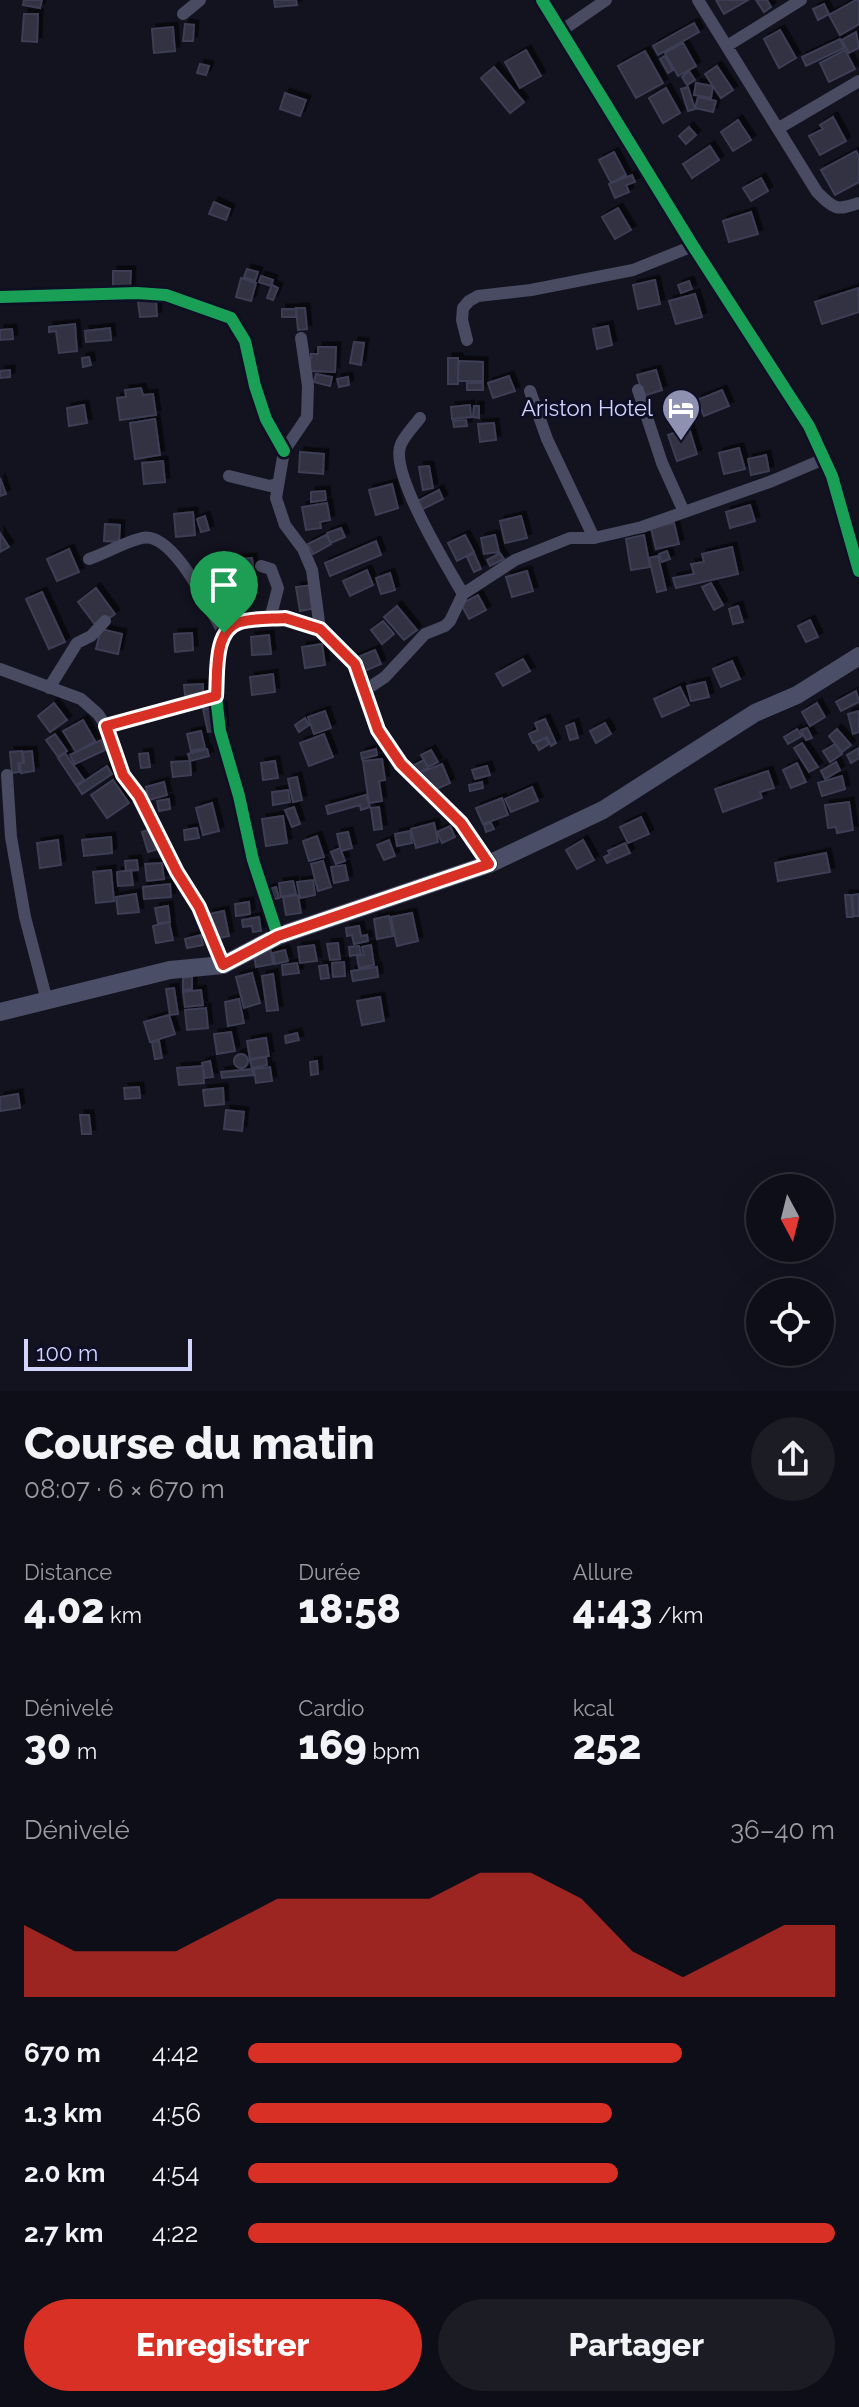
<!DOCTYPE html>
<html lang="fr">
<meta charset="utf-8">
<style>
:root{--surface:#0e0e18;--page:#1c1c25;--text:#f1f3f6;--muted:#9b9ca2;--line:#2e2e37;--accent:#d93025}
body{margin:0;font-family:Raleway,sans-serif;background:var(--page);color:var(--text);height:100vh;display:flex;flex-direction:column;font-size:30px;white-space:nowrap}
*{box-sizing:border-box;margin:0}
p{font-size:26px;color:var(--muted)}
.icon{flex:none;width:44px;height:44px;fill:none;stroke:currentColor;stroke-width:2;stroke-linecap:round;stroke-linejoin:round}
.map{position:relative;height:1391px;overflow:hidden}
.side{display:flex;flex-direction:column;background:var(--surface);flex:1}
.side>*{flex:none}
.needle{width:52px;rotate:173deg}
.tools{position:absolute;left:746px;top:1174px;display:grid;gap:16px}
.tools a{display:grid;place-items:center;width:88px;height:88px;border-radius:50%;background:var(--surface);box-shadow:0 8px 32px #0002,0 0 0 2px var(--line);font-size:40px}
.scale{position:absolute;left:24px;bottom:20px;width:168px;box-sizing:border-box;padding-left:8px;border:4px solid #d2d5ff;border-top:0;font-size:22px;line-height:28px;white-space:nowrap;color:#d2d5ff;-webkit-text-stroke:6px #0e0e25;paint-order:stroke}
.pin{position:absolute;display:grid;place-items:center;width:68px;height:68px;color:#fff;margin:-82px -34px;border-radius:50% 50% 50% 0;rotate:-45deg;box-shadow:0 0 8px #0007}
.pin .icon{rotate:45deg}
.round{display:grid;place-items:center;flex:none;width:84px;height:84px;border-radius:42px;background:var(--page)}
.head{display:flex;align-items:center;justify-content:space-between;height:136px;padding:0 24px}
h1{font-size:44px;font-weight:800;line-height:60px}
.figures{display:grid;grid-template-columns:repeat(3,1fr);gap:12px;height:136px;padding:8px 24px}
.figures div{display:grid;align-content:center}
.figures b{font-size:40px;font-weight:800}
.figures small{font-size:22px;font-weight:400}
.figures p{font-size:22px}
.chart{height:224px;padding:16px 24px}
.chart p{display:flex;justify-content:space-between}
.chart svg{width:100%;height:144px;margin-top:8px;fill:var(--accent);opacity:.7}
.button{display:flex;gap:16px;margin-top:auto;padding:16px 24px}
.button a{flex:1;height:92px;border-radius:48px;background:var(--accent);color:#fff;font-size:32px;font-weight:800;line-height:92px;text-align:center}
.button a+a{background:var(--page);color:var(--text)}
ul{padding:0 24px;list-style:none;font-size:26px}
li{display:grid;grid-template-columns:128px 96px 1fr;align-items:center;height:60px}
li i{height:20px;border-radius:10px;background:var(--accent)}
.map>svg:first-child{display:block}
.building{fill:#313142;stroke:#3e3e54;stroke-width:2;filter:url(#shadow)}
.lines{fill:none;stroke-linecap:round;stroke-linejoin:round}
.minor{stroke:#484b61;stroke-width:12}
.tertiary{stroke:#484b61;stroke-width:16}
.secondary{stroke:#4a4e67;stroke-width:18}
.cycleway-casing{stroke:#0e0e25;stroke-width:17}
.cycleway{stroke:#1a9f57;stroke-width:12}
.route-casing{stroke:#fff;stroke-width:16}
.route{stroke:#d93025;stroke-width:10}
.labels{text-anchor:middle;stroke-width:6;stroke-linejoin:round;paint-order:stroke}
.poi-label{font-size:22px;fill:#d2d5ff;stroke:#0e0e25;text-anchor:end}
</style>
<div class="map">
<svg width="859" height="1391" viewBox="0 0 859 1391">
<defs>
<filter id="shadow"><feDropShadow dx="4.5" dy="-4.5" stdDeviation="0" flood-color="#0009"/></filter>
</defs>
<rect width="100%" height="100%" fill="#131320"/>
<path class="building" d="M24,0H42L40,8L23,5Z
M274,0H296L297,5L275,7Z
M716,0H748L724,14Z
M756,0H767L771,7L764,12Z
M856,0H859V24L840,35L829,15Z
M824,4L829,14L818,20L813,9Z
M24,14H38L37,42L22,41Z
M694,23L699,32L658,55L653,46Z
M185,24L194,25L193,41H183Z
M173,27L175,51L154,53L152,29Z
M780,30L796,58L779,68L764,39Z
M856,32L859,48L849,53L842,40Z
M840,39L844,48L806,66L802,57Z
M683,43L696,66L678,76L665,53Z
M526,50L541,76L520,88L505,62Z
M845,50L855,69L829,82L820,63Z
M645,51L663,83L636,98L618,66Z
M665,56L673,70L668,73L660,59Z
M200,64L209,66L206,75L197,73Z
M717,66L733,90L721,98L705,74Z
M494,67L524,102L510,113L481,78Z
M689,71L695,80L687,85L682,77Z
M696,83L713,86L711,98L694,95Z
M688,87L695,109L688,111L681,89Z
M666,88L680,113L663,123L649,98Z
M285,93L306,100L300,116L280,109Z
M698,97L716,101L713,112L695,108Z
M833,117L846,141L820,155L809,136L823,129L820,125Z
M738,120L751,140L733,151L721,132Z
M689,127L696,135L686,144L679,136Z
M710,146L719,160L692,178L683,164Z
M856,151L859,157V182L835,195L821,170Z
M614,152L626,175L611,183L599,160Z
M632,175L635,182L626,185L629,192L615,198L609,184Z
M761,178L768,191L751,201L743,188Z
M214,202L230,209L226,220L209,214Z
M618,208L631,230L615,239L602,217Z
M751,212L758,234L729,242L723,221Z
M247,269L258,272L255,281L244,277Z
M113,271H131L130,291L113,290Z
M261,276L273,280L271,286L259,282Z
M241,278L256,283L251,301L236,297Z
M655,280L660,304L638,309L633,285Z
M689,281L692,289L681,293L678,285Z
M272,285L278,288L273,300L267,298Z
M858,288L859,312L822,324L815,302Z
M695,294L702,317L676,324L669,301Z
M156,300L157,316L140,317L138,301Z
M296,308H305L307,329L298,330Z
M282,309H296V317H282Z
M75,324L77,351L59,353L56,331L49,332V327Z
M608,326L612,345L597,349L593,329Z
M110,328L111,340L86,342L85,331Z
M12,329L13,339L0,340V330Z
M354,342L364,343L361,365L350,363Z
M318,347H336L335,372L310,371L311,354H318Z
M89,357L91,365L83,367L82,358Z
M448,358H458V384H448Z
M459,361L483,362V381H458Z
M10,370V377L0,378V371Z
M656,370L662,390L643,396L637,375Z
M316,374L332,377L330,386L314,382Z
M509,376L515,391L493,398L488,383Z
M348,377L349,385L339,387L337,379Z
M467,383H483V390H467Z
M141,388L143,395L153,394L156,415L120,420L117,398L126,397L125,390Z
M722,390L729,406L704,416L697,400Z
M84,405L87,423L69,426L67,408Z
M470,405L471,417L452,419L451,407Z
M474,406H479V418L473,417Z
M155,419L160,455L135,459L130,423Z
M466,420L467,426L454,427L453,421Z
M494,423L496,440L480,442L478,424Z
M689,428L697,454L677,461L668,435Z
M739,448L745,469L724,474L719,453Z
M300,452L324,454L323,474L299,472Z
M766,455L769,471L751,475L748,459Z
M163,461L165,482L144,484L142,463Z
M429,466L433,488L423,490L419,467Z
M0,478L6,494L0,496Z
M392,484L398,508L376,515L369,490Z
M439,490L443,499L421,510L416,502Z
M325,491L326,500L311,502V492Z
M327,503L330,520L320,522L321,528L306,530L302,507Z
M750,505L755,521L730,528L726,512Z
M193,512L195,535L176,537L174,514Z
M205,516L209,530L201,532L197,519Z
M521,516L527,538L505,543L500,521Z
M674,523L679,544L656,549L651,528Z
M105,524L120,525L119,542L104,541Z
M341,528L345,537L331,543L327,533Z
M0,533L9,547L0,552Z
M326,535L331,544L313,554L308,544Z
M465,535L474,552L457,561L448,543Z
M495,535L499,552L484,554L481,538Z
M644,535L650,567L631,570L626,539Z
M376,541L381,555L330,576L325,563Z
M732,547L738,574L676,588L673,578L694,574L691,564L704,562L702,554Z
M69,549L79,572L57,581L47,559Z
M667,551L670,559L662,562L659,554Z
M474,553L481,569L474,572L467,557Z
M500,553L504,559L490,566L487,560Z
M658,556L666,590L657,592L649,558Z
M252,558L254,574L239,575L237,559Z
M367,570L373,585L350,596L343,581Z
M527,571L533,591L512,597L506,577Z
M390,573L395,590L381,594L376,578Z
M711,583L723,605L714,610L702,587Z
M313,585L316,608L300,611L296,587Z
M96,588L115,614L97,627L78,602Z
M42,592L65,642L49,649L26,599Z
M478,595L486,610L469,619L461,604Z
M232,599L234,614L217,617L215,601Z
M397,606L417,630L404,640L384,617Z
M738,606L743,622L733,624L729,609Z
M810,620L818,637L806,642L798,626Z
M383,621L394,634L382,644L371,630Z
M101,629L122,634L118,654L96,649Z
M192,633L193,650L175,652L174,634Z
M269,635L271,654L252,655L251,637Z
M322,644L325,665L305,668L302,647Z
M375,650L381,664L360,673L353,659Z
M523,659L530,671L503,686L496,674Z
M732,661L740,679L721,687L713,669Z
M273,674L275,692L252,695L250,677Z
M705,682L709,697L691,701L687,686Z
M203,684V693L185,695L184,685Z
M680,687L689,705L662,717L654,699Z
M856,691L859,702L841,711L836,702Z
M54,703L67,720L50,732L38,716Z
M817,703L825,717L810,726L802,712Z
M222,707L224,730L208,732L203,709Z
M325,711L331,728L314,734L308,717Z
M859,711V732L853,734L848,714Z
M305,718L309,725L299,732L295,725Z
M545,719L556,743L551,746L547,737L533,743L529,734L538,730L535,723Z
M83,720L95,741L76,752L63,731Z
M574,723L578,738L570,740L566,726Z
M605,723L611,734L596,743L590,731Z
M807,728L812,738L806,740L801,730Z
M797,729L802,736L788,744L784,737Z
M837,729L851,745L842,752L829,736Z
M201,731L205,748L191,751L187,734Z
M55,734L67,751L58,757L46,740Z
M324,734L333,757L309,766L300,743Z
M545,738L549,744L539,750L535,743Z
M101,740L105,750L75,764L70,755Z
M802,743L818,767L809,772L794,748Z
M835,744L842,754L830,762L823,751Z
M859,748V758L851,763L847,755Z
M207,749L209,756L190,761L188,754Z
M376,749L377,755L362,759L361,753Z
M431,750L438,762L428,767L421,755Z
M22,751L23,763H18L19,772L12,773L10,752Z
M32,751L34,771L21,773L20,763H24L23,752Z
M65,753L84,780L76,785L58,758Z
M148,753L150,767L141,768L139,754Z
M382,759L385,780L379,781L382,801L369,803L363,761Z
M424,760L428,768L414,775L410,767Z
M190,761L191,775L173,777L171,762Z
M275,761L278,778L263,780L261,763Z
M836,762L840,770L825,779L821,771Z
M797,763L806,782L791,788L783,770Z
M442,764L450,783L430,792L421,772Z
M107,766L112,774L82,794L77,786Z
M487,766L490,775L475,779L472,770Z
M768,771L774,788L760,792L762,798L723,812L715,789Z
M842,776L845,789L822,796L818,783Z
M297,777L302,800L293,802L288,779Z
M113,780L129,803L107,818L91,795Z
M164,782L167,795L149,800L146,787Z
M482,782L483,788L470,791L469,785Z
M532,787L538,801L511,812L505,799Z
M288,790L290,802L273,805L272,792Z
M366,795L370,807L361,810L360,805L328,814L326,806Z
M502,798L508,815L483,824L476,808Z
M169,799L170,809L159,811L157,801Z
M849,802L853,830L837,833L836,827L828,828L825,805Z
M212,803L219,831L203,835L196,808Z
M294,807L300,824L292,827L285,810Z
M379,807L382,829L374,830L371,808Z
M283,816L287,843L266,846L262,819Z
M641,817L649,834L628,843L620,827Z
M434,823L438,842L416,848L411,829Z
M491,823L494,829L486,832L484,825Z
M450,826L455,837L442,843L437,832Z
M197,828L199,838L185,840L184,830Z
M152,829L158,849L148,852L142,832Z
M410,831L412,843L397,846L395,834Z
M348,832L352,848L341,851L337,834Z
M317,836L324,857L309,861L303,841Z
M111,837L112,853L84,856L82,840Z
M58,840L61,865L40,868L37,843Z
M389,840L395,856L384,860L377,845Z
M583,840L594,860L577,869L566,850Z
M625,843L630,853L607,863L604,857L610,854L608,851Z
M340,848L345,861L336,864L331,852Z
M826,853L830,872L778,881L775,863Z
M137,860L138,870L126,871L125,861Z
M323,861L331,887L318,891L311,864Z
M162,863L164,879L147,881L145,864Z
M345,865L348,880L334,883L331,867Z
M111,870L114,901L96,903L93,872Z
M131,870L133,885L118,886L117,872Z
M313,880L315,895L300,898L297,882Z
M293,881L296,894L281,897L279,883Z
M170,884L171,897L144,899L143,887Z
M276,887L279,898L259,903L257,893Z
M136,894L139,912L118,914L116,897Z
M859,894V916H854L852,895Z
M298,895L301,913L286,915L283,897Z
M845,895H851L853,917H847Z
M249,902L250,914L236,916L235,904Z
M168,906L170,922L158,923L155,908Z
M224,911L229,936L214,939L209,914Z
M412,913L418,941L397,946L391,917Z
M389,916L393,936L377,939L374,919Z
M259,917L261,931L253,932L252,926L243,927L242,920Z
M169,922L173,940L156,943L153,926Z
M359,926L361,936L367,935L368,941L354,944L352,935L347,936L346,928Z
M201,935L203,945L187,948L185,939Z
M338,943L340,959L330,960L327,944Z
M314,945L317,961L300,963L298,947Z
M371,945L374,965L359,968L357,956L364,955L362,947Z
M359,946L361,954L350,956L349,947Z
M270,947L273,964L256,967L253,950Z
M285,950L288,961L275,964L273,953Z
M344,962L345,976L333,977L332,963Z
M297,963L299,973L283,975L282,965Z
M327,965L329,978L321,979L319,966Z
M377,967L378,977L353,981L351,971Z
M252,973L260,1003L244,1008L236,977Z
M273,974L278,1010L267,1011L262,976Z
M192,977V989L183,990V978Z
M174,988L178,1014L170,1015L166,989Z
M201,990L203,1005L185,1007L183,992Z
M380,997L384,1021L362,1025L357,1001Z
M239,999L244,1023L228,1026L225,1002Z
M206,1008L208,1028L187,1030L185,1010Z
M169,1015L175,1034L150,1042L144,1022Z
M231,1032L235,1051L217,1054L214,1034Z
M297,1033L299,1040L286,1043L285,1036Z
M266,1038L269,1056L250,1059L247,1041Z
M159,1041L162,1058L155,1059L152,1042Z
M234 1061a7 7 0 1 1 14 0a7 7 0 1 1-14 0Z
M266,1057L267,1065L252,1068L250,1060Z
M210,1061L213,1077L205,1078L202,1063Z
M317,1061L318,1074L311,1075L310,1062Z
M203,1066L204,1083L179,1085L177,1068Z
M270,1067L272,1081L256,1083L254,1069Z
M252,1069L253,1075L222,1078L221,1072Z
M139,1087L140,1098L125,1099L124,1088Z
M223,1088L224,1104L205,1106L203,1090Z
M18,1094L20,1108L0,1111V1097Z
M226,1110L244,1112L242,1131L224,1129Z
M80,1115H89L91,1134H82Z"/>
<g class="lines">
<path class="minor" d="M698,0L817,192C834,209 836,211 859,203
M183,14L200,0
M561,31L606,0
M727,46L801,0
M779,128L859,81
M0,297L137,293L166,295L231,318L245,341L255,386L266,419L284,451
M301,338L308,386L307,417L284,451L276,498L285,525L303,549L312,570L320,629
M467,340L462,320L463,308L469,301L478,296L531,290L633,270L693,246
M638,390L662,463L684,512
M530,391L547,439L594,538
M420,418C414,426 405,435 401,444C388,471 447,566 463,594
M229,476L270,486L277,484
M89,559C107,553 124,542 142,538C173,530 210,611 224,633
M261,566L271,569L278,588L270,619
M0,669L81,699L98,714L106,726L123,775L139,796L177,872L199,907L223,965
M49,688L77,643L91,636L105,621
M364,691L385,677L425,634L445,626L450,621L463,594L515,560L570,538H594L642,527L772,481L824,459
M106,726L216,696
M7,775L11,837L25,917L47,1001
M278,936L253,860L239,796L220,731L216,696L220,645L224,633L233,625L244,621L285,618L320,629L355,664L378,730L401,764L461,823L489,864"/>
<path class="tertiary" d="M542,0L693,246L809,426L832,476L859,571"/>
<path class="secondary" d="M0,1012L170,970L223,965L278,936L489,864L603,810L755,713L797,695L859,656"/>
<defs>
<path id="cycleway" d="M542,0L693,246L809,426L832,476L859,571
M0,297L137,293L166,295L231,318L245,341L255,386L266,419L284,451
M278,936L253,860L239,796L220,731L216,696L220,645L224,633L233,625L244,621L285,618L320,629L355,664L378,730L401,764L461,823L489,864"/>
</defs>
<use href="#cycleway" class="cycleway-casing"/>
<use href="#cycleway" class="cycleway"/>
</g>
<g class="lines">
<defs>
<path id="route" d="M285,618L320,629L355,664L378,730L401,764L461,823L489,864L278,936L223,965L199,907L177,872L139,796L123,775L106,726L216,696C218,673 213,630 240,622C254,618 271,619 285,618Z"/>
</defs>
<use href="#route" class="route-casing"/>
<use href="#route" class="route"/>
</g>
<defs>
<symbol id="hotel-pin" viewBox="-11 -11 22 30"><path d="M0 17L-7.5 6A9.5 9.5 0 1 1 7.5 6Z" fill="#8f91b1" stroke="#0e0e25"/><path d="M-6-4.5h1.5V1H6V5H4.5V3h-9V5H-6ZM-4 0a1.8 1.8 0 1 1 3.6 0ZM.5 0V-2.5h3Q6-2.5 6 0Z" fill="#fff"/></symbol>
</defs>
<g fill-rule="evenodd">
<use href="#hotel-pin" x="659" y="386" width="44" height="60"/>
</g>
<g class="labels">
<g class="poi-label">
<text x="653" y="416">Ariston Hotel</text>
</g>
</g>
</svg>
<div class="tools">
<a><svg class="needle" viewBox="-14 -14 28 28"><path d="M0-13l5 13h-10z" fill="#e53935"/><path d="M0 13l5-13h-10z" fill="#9b9ca2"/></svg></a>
<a><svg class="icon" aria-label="locate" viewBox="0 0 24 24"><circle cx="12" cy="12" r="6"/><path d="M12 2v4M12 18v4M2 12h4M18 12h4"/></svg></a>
</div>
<div class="scale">100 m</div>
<div class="pin" style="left:224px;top:633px;background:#1e9e55"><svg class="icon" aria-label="arrive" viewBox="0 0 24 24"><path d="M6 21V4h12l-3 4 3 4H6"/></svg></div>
</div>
<section class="side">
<div class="head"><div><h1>Course du matin</h1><p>08:07 · 6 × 670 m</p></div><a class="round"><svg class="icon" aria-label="share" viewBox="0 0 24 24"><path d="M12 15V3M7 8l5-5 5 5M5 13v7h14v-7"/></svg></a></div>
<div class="figures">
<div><p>Distance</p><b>4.02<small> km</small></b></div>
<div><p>Durée</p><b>18:58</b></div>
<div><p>Allure</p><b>4:43<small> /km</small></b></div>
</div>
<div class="figures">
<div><p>Dénivelé</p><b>30<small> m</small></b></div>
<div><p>Cardio</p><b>169<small> bpm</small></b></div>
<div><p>kcal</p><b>252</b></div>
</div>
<div class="chart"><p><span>Dénivelé</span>36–40 m</p>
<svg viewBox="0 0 160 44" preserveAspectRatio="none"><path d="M0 44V22L10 30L20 30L30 30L40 22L50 14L60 14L70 14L80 14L90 6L100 6L110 14L120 30L130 38L140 30L150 22L160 22V44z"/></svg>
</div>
<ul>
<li><b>670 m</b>4:42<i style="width:74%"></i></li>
<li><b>1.3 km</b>4:56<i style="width:62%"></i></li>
<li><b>2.0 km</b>4:54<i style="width:63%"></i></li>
<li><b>2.7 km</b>4:22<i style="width:100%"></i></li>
</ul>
<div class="button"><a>Enregistrer</a><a>Partager</a></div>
</section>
